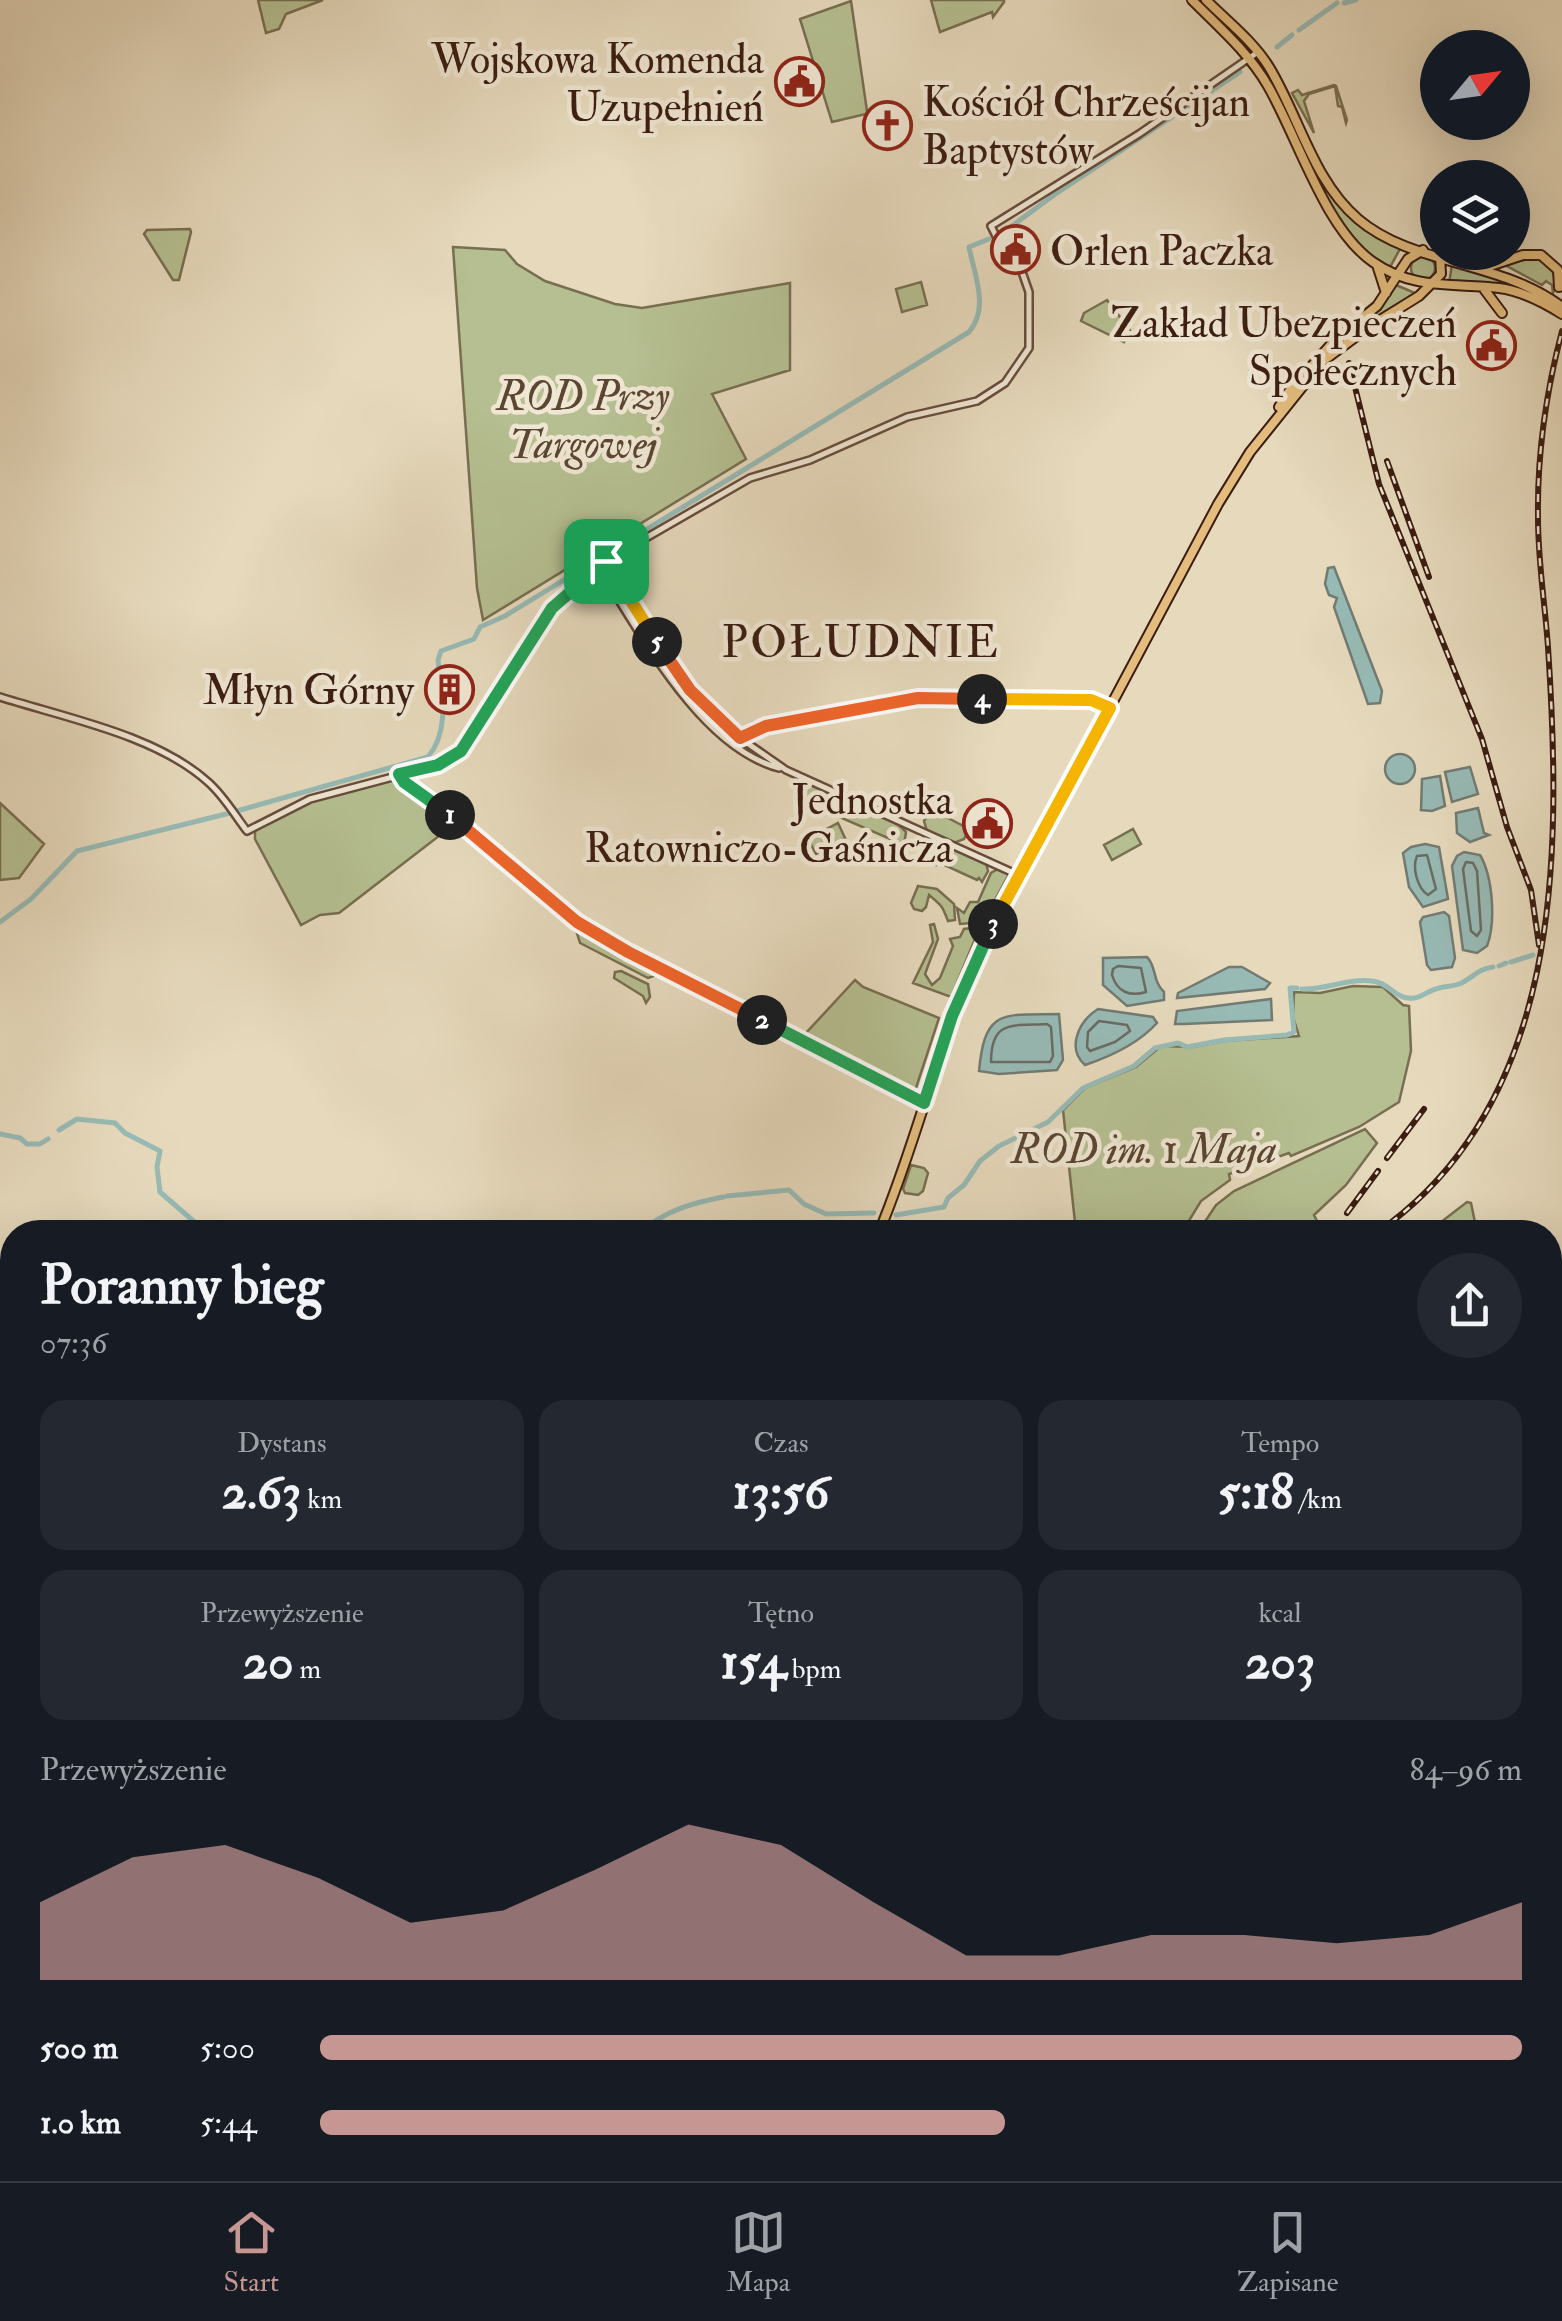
<!DOCTYPE html>
<html lang="pl">
<meta charset="utf-8">
<style>
:root{--surface:#171b24;--page:#242831;--text:#f1f3f6;--muted:#9ea1a6;--line:#363941;--accent:#c59692}
body{margin:0;font-family:"IM FELL Double Pica",serif;background:var(--page);color:var(--text);height:100vh;display:flex;flex-direction:column;font-size:38px;white-space:nowrap}
*{box-sizing:border-box;margin:0}
p{font-size:32px;color:var(--muted)}
.icon{flex:none;width:55px;height:55px;fill:none;stroke:currentColor;stroke-width:2;stroke-linecap:round;stroke-linejoin:round}
.map{position:relative;flex:1;overflow:hidden}
.details{position:absolute;left:0px;top:1220px;width:1562px;height:962px;display:flex;flex-direction:column;background:var(--surface);border-radius:40px 40px 0 0;box-shadow:0 10px 40px #0002}
.details>*{flex:none}
.needle{width:65px;rotate:61deg}
.tools{position:absolute;left:1420px;top:30px;display:grid;gap:20px}
.tools a{display:grid;place-items:center;width:110px;height:110px;border-radius:50%;background:var(--surface);box-shadow:0 10px 40px #0002;font-size:50px}
.pin{position:absolute;display:grid;place-items:center;width:85px;height:85px;color:#fff;margin:-42px;border-radius:20px;box-shadow:0 5px 15px #0006}
.km{position:absolute;width:50px;height:50px;margin:-25px;border-radius:50%;background:#222;color:#fff;font-size:28px;line-height:50px;text-align:center}
.round{display:grid;place-items:center;flex:none;width:105px;height:105px;border-radius:52px;background:var(--page)}
.head{display:flex;align-items:center;justify-content:space-between;height:170px;padding:0 40px}
h1{font-size:55px;font-weight:700;line-height:75px}
.stats{display:grid;grid-template-columns:repeat(3,1fr);gap:15px;height:170px;padding:10px 40px}
.stats div{display:grid;align-content:center;border-radius:25px;background:var(--page);text-align:center}
.stats b{font-size:50px;font-weight:700}
.stats small{font-size:28px;font-weight:400}
.stats p{font-size:28px}
.chart{height:280px;padding:20px 40px}
.chart p{display:flex;justify-content:space-between}
.chart svg{width:100%;height:180px;margin-top:10px;fill:var(--accent);opacity:.7}
ul{padding:0 40px;list-style:none;font-size:32px}
li{display:grid;grid-template-columns:160px 120px 1fr;align-items:center;height:75px}
li i{height:25px;border-radius:12px;background:var(--accent)}
.dock{display:flex;justify-content:space-around;align-items:center;height:140px;border-top:2px solid var(--line);background:var(--surface);font-size:28px;color:var(--muted)}
.dock a{display:grid;justify-items:center;gap:5px}
.dock .selected{color:var(--accent)}
.map>svg:first-child{display:block}
.green{fill:#b5bf91;stroke:#786e51;stroke-width:2.5}
.water{fill:#97bab5;stroke:#727b73;stroke-width:2.5}
.lines{fill:none;stroke-linecap:round;stroke-linejoin:round}
.shore{stroke:#696c63;stroke-width:2.5}
.canal{stroke:#97bab5;stroke-width:5}
.minor-casing{stroke:#664c3c;stroke-width:10}
.major-casing{stroke:#3b1d11;stroke-width:12}
.minor{stroke:#efe6d3;stroke-width:5}
.major{stroke:#e3bc7e;stroke-width:8}
.rail-casing{stroke:#3b1d11;stroke-width:6}
.rail{stroke:#efe6d3;stroke-width:2.5;stroke-dasharray:8;stroke-linecap:butt}
.split-1-casing{stroke:#fff;stroke-width:20}
.split-2-casing{stroke:#fff;stroke-width:20}
.split-3-casing{stroke:#fff;stroke-width:20}
.split-4-casing{stroke:#fff;stroke-width:20}
.split-5-casing{stroke:#fff;stroke-width:20}
.split-6-casing{stroke:#fff;stroke-width:20}
.split-1{stroke:#22a559;stroke-width:12}
.split-2{stroke:#f0652b;stroke-width:12}
.split-3{stroke:#22a559;stroke-width:12}
.split-4{stroke:#f5b400;stroke-width:12}
.split-5{stroke:#f0652b;stroke-width:12}
.split-6{stroke:#f5b400;stroke-width:12}
.labels{text-anchor:middle;stroke-width:9;stroke-linejoin:round;paint-order:stroke}
.poi-label{font-size:42px;fill:#3b1d11;stroke:#efe6d3;text-anchor:end}
.park-label{font-size:42px;font-style:italic;fill:#5a4631;stroke:#efe6d3}
.neighbourhood-label{font-size:45px;letter-spacing:2.5px;fill:#3b1d11;stroke:#efe6d3}
</style>
<div class="map">
<svg width="1562" height="2181" viewBox="0 0 1562 2181">
<rect width="100%" height="100%" fill="#e6d9bc"/>
<filter id="stains"><feTurbulence type="fractalNoise" baseFrequency=".002" numOctaves="4"/><feColorMatrix values="0 0 0 0 .2 0 0 0 0 .09 0 0 0 0 .02 0 0 0 .5 -.17"/></filter>
<radialGradient id="worn" r=".72"><stop offset=".6" stop-color="#630" stop-opacity="0"/><stop offset="1" stop-color="#630" stop-opacity=".3"/></radialGradient>
<path class="green" d="M258,0H323L286,14L279,29L266,33Z
M931,0H1004V2L993,17L992,12L940,32Z
M851,1L867,111L866,114L832,122L800,19Z
M1334,85L1336,86L1347,120L1346,123L1342,107L1338,106L1335,86L1309,94L1304,101L1314,133L1292,93L1298,90L1302,95Z
M1292,123L1333,197L1401,247L1389,269C1337,238 1317,175 1292,123Z
M190,229L191,232L179,280H173L144,234L147,230Z
M453,247L505,250L517,264L545,281L615,304L642,308L790,283V370L712,394L746,459L483,620L477,588Z
M1411 268a12 12 0 1 1 24 0a12 12 0 1 1-24 0Z
M1536,258L1552,267L1556,286L1553,293L1552,285L1546,281L1542,285L1503,264Z
M1452,264L1514,283L1539,295L1449,284Z
M921,282L927,305L902,312L896,289Z
M1396,285L1415,293L1366,323Z
M1107,300L1130,330L1124,342L1081,321L1084,313Z
M390,779L451,820L448,829L339,913L320,915L301,925L255,839V829L303,804Z
M808,783L898,824L906,832L904,845L823,810L800,797Z
M0,803L44,844L19,878L0,880Z
M931,809L969,829L964,839L954,843L927,831L924,821Z
M838,823L845,838L816,854L808,839Z
M1133,829L1141,844L1112,860L1104,845Z
M938,842L986,863L988,871L982,882L979,878L977,880L938,862L936,865L929,861L933,845Z
M998,869L1009,874L983,922L960,924L957,908L964,913L970,902H978L991,873Z
M918,886L937,889L954,904L955,920L948,921C942,905 942,906 929,895L926,907L922,911L914,909L911,903Z
M934,924L938,939L925,974L932,985L940,978L953,946L950,939L960,937L964,929L980,927L951,997L913,983L933,942L930,925Z
M579,927L652,967L654,976L648,978L580,943L576,930Z
M621,971L648,984L650,997L646,1003L643,996L614,978L615,972Z
M855,980L863,987L939,1018L915,1091L806,1033Z
M1353,986L1383,987L1403,1005L1409,1006L1411,1051L1399,1102L1359,1127L1291,1156L1289,1153L1229,1174L1230,1180L1201,1201L1182,1232H1076L1063,1110L1085,1088L1136,1067L1161,1046L1193,1047L1224,1041L1299,1036L1293,1017L1294,992L1320,993Z
M1365,1129L1377,1143L1346,1185L1314,1215L1318,1223L1293,1232H1198L1216,1205L1234,1191Z
M911,1165L924,1168L928,1173L923,1191L918,1195L905,1193L903,1189Z
M1467,1202L1471,1203L1477,1232H1428Z"/>
<path class="water" d="M1334,567L1382,691L1380,703L1368,704L1334,607L1337,598L1329,595L1325,584L1328,568Z
M1385 769a15 15 0 1 1 30 0a15 15 0 1 1-30 0Z
M1470,767L1478,794L1452,802L1445,772Z
M1440,776L1445,806L1432,811L1421,810L1422,779Z
M1478,808L1484,833L1489,835L1470,842L1457,833L1456,813Z
M1425,844L1439,847L1448,899L1423,907L1409,887L1403,853L1411,847Z
M1464,852L1480,855C1493,877 1496,923 1487,946L1477,953L1463,950L1452,866L1457,856Z
M1444,912L1449,916L1455,958L1452,967L1431,970L1427,965L1420,922L1423,917Z
M1147,957C1157,967 1152,981 1164,992V1000L1127,1006L1103,985V958Z
M1229,967H1242L1270,983L1265,989L1177,998L1178,993Z
M1271,999L1272,1020L1184,1024H1175L1177,1011Z
M1098,1009L1153,1017L1157,1023C1138,1044 1112,1056 1085,1065C1066,1048 1079,1021 1098,1009Z
M1059,1014L1063,1060L1057,1070L999,1074L979,1071C985,1008 1002,1015 1059,1014Z"/>
<g class="lines">
<path class="shore" d="M1427,855L1436,889L1428,895C1417,888 1412,867 1417,856Z
M1466,862L1473,863L1477,871L1481,930L1477,936L1471,931L1463,869Z
M1118,966L1141,968L1146,992C1130,997 1117,992 1112,975L1113,969Z
M1099,1021L1127,1025L1130,1031L1115,1042L1090,1051L1087,1047L1088,1032Z
M1047,1024L1051,1027L1053,1056L1050,1062H991C991,1019 1013,1026 1047,1024Z"/>
<path class="canal" d="M1344,3L1356,0
M1299,30L1337,3
M1277,47L1292,35
M1001,234L1054,195L1240,72
M0,922L31,899L77,851L226,814L428,757C451,729 441,693 438,660L441,651L474,639L480,627L505,616L969,332C990,308 974,274 969,247L989,239
M1511,962L1533,955
M1499,966L1506,963
M1302,989C1326,990 1348,978 1372,981C1389,982 1396,1001 1414,998C1422,997 1428,991 1436,989C1443,986 1451,987 1459,984C1472,979 1477,969 1493,967
M59,1130L77,1119L115,1123L125,1133L160,1151L157,1167L160,1192L206,1232
M0,1134L20,1138L27,1144H40L48,1139
M727,1196L789,1190L804,1204L826,1214L874,1213
M896,1215L944,1207L948,1198L964,1185L980,1161L999,1146L1048,1122L1083,1088L1134,1066L1155,1048L1178,1043L1187,1047L1224,1040L1287,1035L1294,1032L1290,988H1297
M641,1232C664,1211 692,1203 723,1197"/>
<defs>
<path id="minor" d="M606,561L684,681L740,738L786,770L1018,875
M598,567C640,631 699,747 779,768
M0,697C66,718 156,735 208,782C224,796 234,814 247,831L310,799L438,765L452,758L470,741L552,608L606,561L750,478L810,460L907,417L977,401L1005,383L1029,348V292L1022,272L1001,246L991,226L1139,134L1258,52
M740,738L764,727
M734,744L742,733L754,726L918,698L1091,700L1109,707
M399,775L404,782C472,830 532,893 601,937L925,1103"/>
<path id="major" d="M1192,0C1219,27 1249,53 1268,86C1298,138 1325,229 1373,262C1413,290 1453,283 1499,288C1522,291 1543,302 1562,314
M1206,0C1227,21 1253,41 1269,67C1299,116 1313,181 1358,219C1413,266 1500,260 1562,307
M1377,265L1386,293
M1484,268L1523,255H1541L1558,270L1559,287
M1484,289L1502,313
M1279,407L1286,395L1335,340L1377,306L1408,259L1423,250
M879,1232C916,1144 937,1050 975,961L1218,504L1250,452L1323,361L1369,327L1419,296L1441,274L1440,256
M469,2181L470,2170"/>
</defs>
<use href="#minor" class="minor-casing"/>
<use href="#major" class="major-casing"/>
<use href="#minor" class="minor"/>
<use href="#major" class="major"/>
<defs>
<path id="rail" d="M1349,363L1379,484L1482,739L1507,827L1531,890L1539,945
M1387,461L1429,577
M1387,1158L1424,1109
M1347,1213L1378,1171
M1378,1232C1562,1103 1562,859 1548,647C1545,604 1538,562 1538,518C1537,455 1546,392 1562,331
M1550,1319L1562,1312
M0,1713L12,1707"/>
</defs>
<use href="#rail" class="rail-casing"/>
<use href="#rail" class="rail"/>
</g>
<g class="lines">
<defs>
<path id="split-1" d="M450,815L404,782L399,774L438,765L461,751L552,608L606,561"/>
<path id="split-2" d="M450,815L577,922L628,952L762,1020"/>
<path id="split-3" d="M762,1020L924,1103L952,1016L993,924"/>
<path id="split-4" d="M982,699L1091,700L1110,708L993,924"/>
<path id="split-5" d="M657,642L690,690L740,738L766,726L918,698L982,699"/>
<path id="split-6" d="M606,561L657,642"/>
</defs>
<use href="#split-1" class="split-1-casing"/>
<use href="#split-2" class="split-2-casing"/>
<use href="#split-3" class="split-3-casing"/>
<use href="#split-4" class="split-4-casing"/>
<use href="#split-5" class="split-5-casing"/>
<use href="#split-6" class="split-6-casing"/>
<use href="#split-1" class="split-1"/>
<use href="#split-2" class="split-2"/>
<use href="#split-3" class="split-3"/>
<use href="#split-4" class="split-4"/>
<use href="#split-5" class="split-5"/>
<use href="#split-6" class="split-6"/>
</g>
<defs>
<symbol id="civic-ring" viewBox="-11 -11 22 22"><circle r="9.5" fill="#efe6d3" stroke="#8f2418" stroke-width="1.5"/><path d="M-.6-6.5H3V-4.5H.6V-3L4-1V1h2V6H-6V1h2V-1L-.6-3ZM-1.2 2.5V6h2.4V2.5Z" fill="#8f2418"/></symbol>
<symbol id="church-ring" viewBox="-11 -11 22 22"><circle r="9.5" fill="#efe6d3" stroke="#8f2418" stroke-width="1.5"/><path d="M-1.2-6h2.4v3.5h3.3v2.4h-3.3V6h-2.4V-.1h-3.3v-2.4h3.3Z" fill="#8f2418"/></symbol>
<symbol id="building-ring" viewBox="-11 -11 22 22"><circle r="9.5" fill="#efe6d3" stroke="#8f2418" stroke-width="1.5"/><path d="M-4-6H4V6H1V3H-1V6H-4ZM-2.5-4.3h1.7v1.8h-1.7ZM.8-4.3h1.7v1.8H.8ZM-2.5-1h1.7V.8h-1.7ZM.8-1h1.7V.8H.8Z" fill="#8f2418"/></symbol>
</defs>
<g fill-rule="evenodd">
<use href="#civic-ring" x="772" y="54" width="55" height="55"/>
<use href="#church-ring" x="860" y="98" width="55" height="55"/>
<use href="#civic-ring" x="988" y="222" width="55" height="55"/>
<use href="#civic-ring" x="1464" y="318" width="55" height="55"/>
<use href="#building-ring" x="422" y="662" width="55" height="55"/>
<use href="#civic-ring" x="960" y="796" width="55" height="55"/>
</g>
<g class="labels">
<g class="poi-label">
<text x="764" y="73">Wojskowa Komenda<tspan x="764" dy="48">Uzupełnień</tspan></text>
<text x="922" y="116" text-anchor="start">Kościół Chrześcijan<tspan x="922" dy="48">Baptystów</tspan></text>
<text x="1050" y="265" text-anchor="start">Orlen Paczka</text>
<text x="1457" y="337">Zakład Ubezpieczeń<tspan x="1457" dy="48">Społecznych</tspan></text>
<text x="414" y="704">Młyn Górny</text>
<text x="953" y="814">Jednostka<tspan x="953" dy="48">Ratowniczo-Gaśnicza</tspan></text>
</g>
<g class="park-label">
<text x="583" y="410">ROD Przy<tspan x="583" dy="48">Targowej</tspan></text>
<text x="1144" y="1163">ROD im. 1 Maja</text>
</g>
<g class="neighbourhood-label">
<text x="861" y="657">POŁUDNIE</text>
</g>
</g>
<rect width="100%" height="100%" filter="url(#stains)"/>
<rect width="100%" height="100%" fill="url(#worn)"/>
</svg>
<div class="tools">
<a><svg class="needle" viewBox="-14 -14 28 28"><path d="M0-13l5 13h-10z" fill="#e53935"/><path d="M0 13l5-13h-10z" fill="#9ea1a6"/></svg></a>
<a><svg class="icon" aria-label="layers" viewBox="0 0 24 24"><path d="M12 4l9 5-9 5-9-5zM3 14l9 5 9-5"/></svg></a>
</div>
<div class="pin" style="left:606px;top:561px;background:#1e9e55"><svg class="icon" aria-label="arrive" viewBox="0 0 24 24"><path d="M6 21V4h12l-3 4 3 4H6"/></svg></div>
<b class="km" style="left:450px;top:815px">1</b>
<b class="km" style="left:762px;top:1020px">2</b>
<b class="km" style="left:993px;top:924px">3</b>
<b class="km" style="left:982px;top:699px">4</b>
<b class="km" style="left:657px;top:642px">5</b>
<section class="details">
<div class="head"><div><h1>Poranny bieg</h1><p>07:36</p></div><a class="round"><svg class="icon" aria-label="share" viewBox="0 0 24 24"><path d="M12 15V3M7 8l5-5 5 5M5 13v7h14v-7"/></svg></a></div>
<div class="stats">
<div><p>Dystans</p><b>2.63<small> km</small></b></div>
<div><p>Czas</p><b>13:56</b></div>
<div><p>Tempo</p><b>5:18<small> /km</small></b></div>
</div>
<div class="stats">
<div><p>Przewyższenie</p><b>20<small> m</small></b></div>
<div><p>Tętno</p><b>154<small> bpm</small></b></div>
<div><p>kcal</p><b>203</b></div>
</div>
<div class="chart"><p><span>Przewyższenie</span>84–96 m</p>
<svg viewBox="0 0 160 44" preserveAspectRatio="none"><path d="M0 44V25L10 14L20 11L30 19L40 30L50 27L60 17L70 6L80 11L90 25L100 38L110 38L120 33L130 33L140 35L150 33L160 25V44z"/></svg>
</div>
<ul>
<li><b>500 m</b>5:00<i style="width:100%"></i></li>
<li><b>1.0 km</b>5:44<i style="width:57%"></i></li>
</ul>
</section>
</div>
<nav class="dock">
<a class="selected"><svg class="icon" aria-label="home" viewBox="0 0 24 24"><path d="M3 11l9-7 9 7M6 9v11h12V9"/></svg>Start</a>
<a><svg class="icon" aria-label="map" viewBox="0 0 24 24"><path d="M3 6l6-2 6 2 6-2v14l-6 2-6-2-6 2zM9 4v14M15 6v14"/></svg>Mapa</a>
<a><svg class="icon" aria-label="saved" viewBox="0 0 24 24"><path d="M7 4h10v16l-5-4-5 4z"/></svg>Zapisane</a>
</nav>
